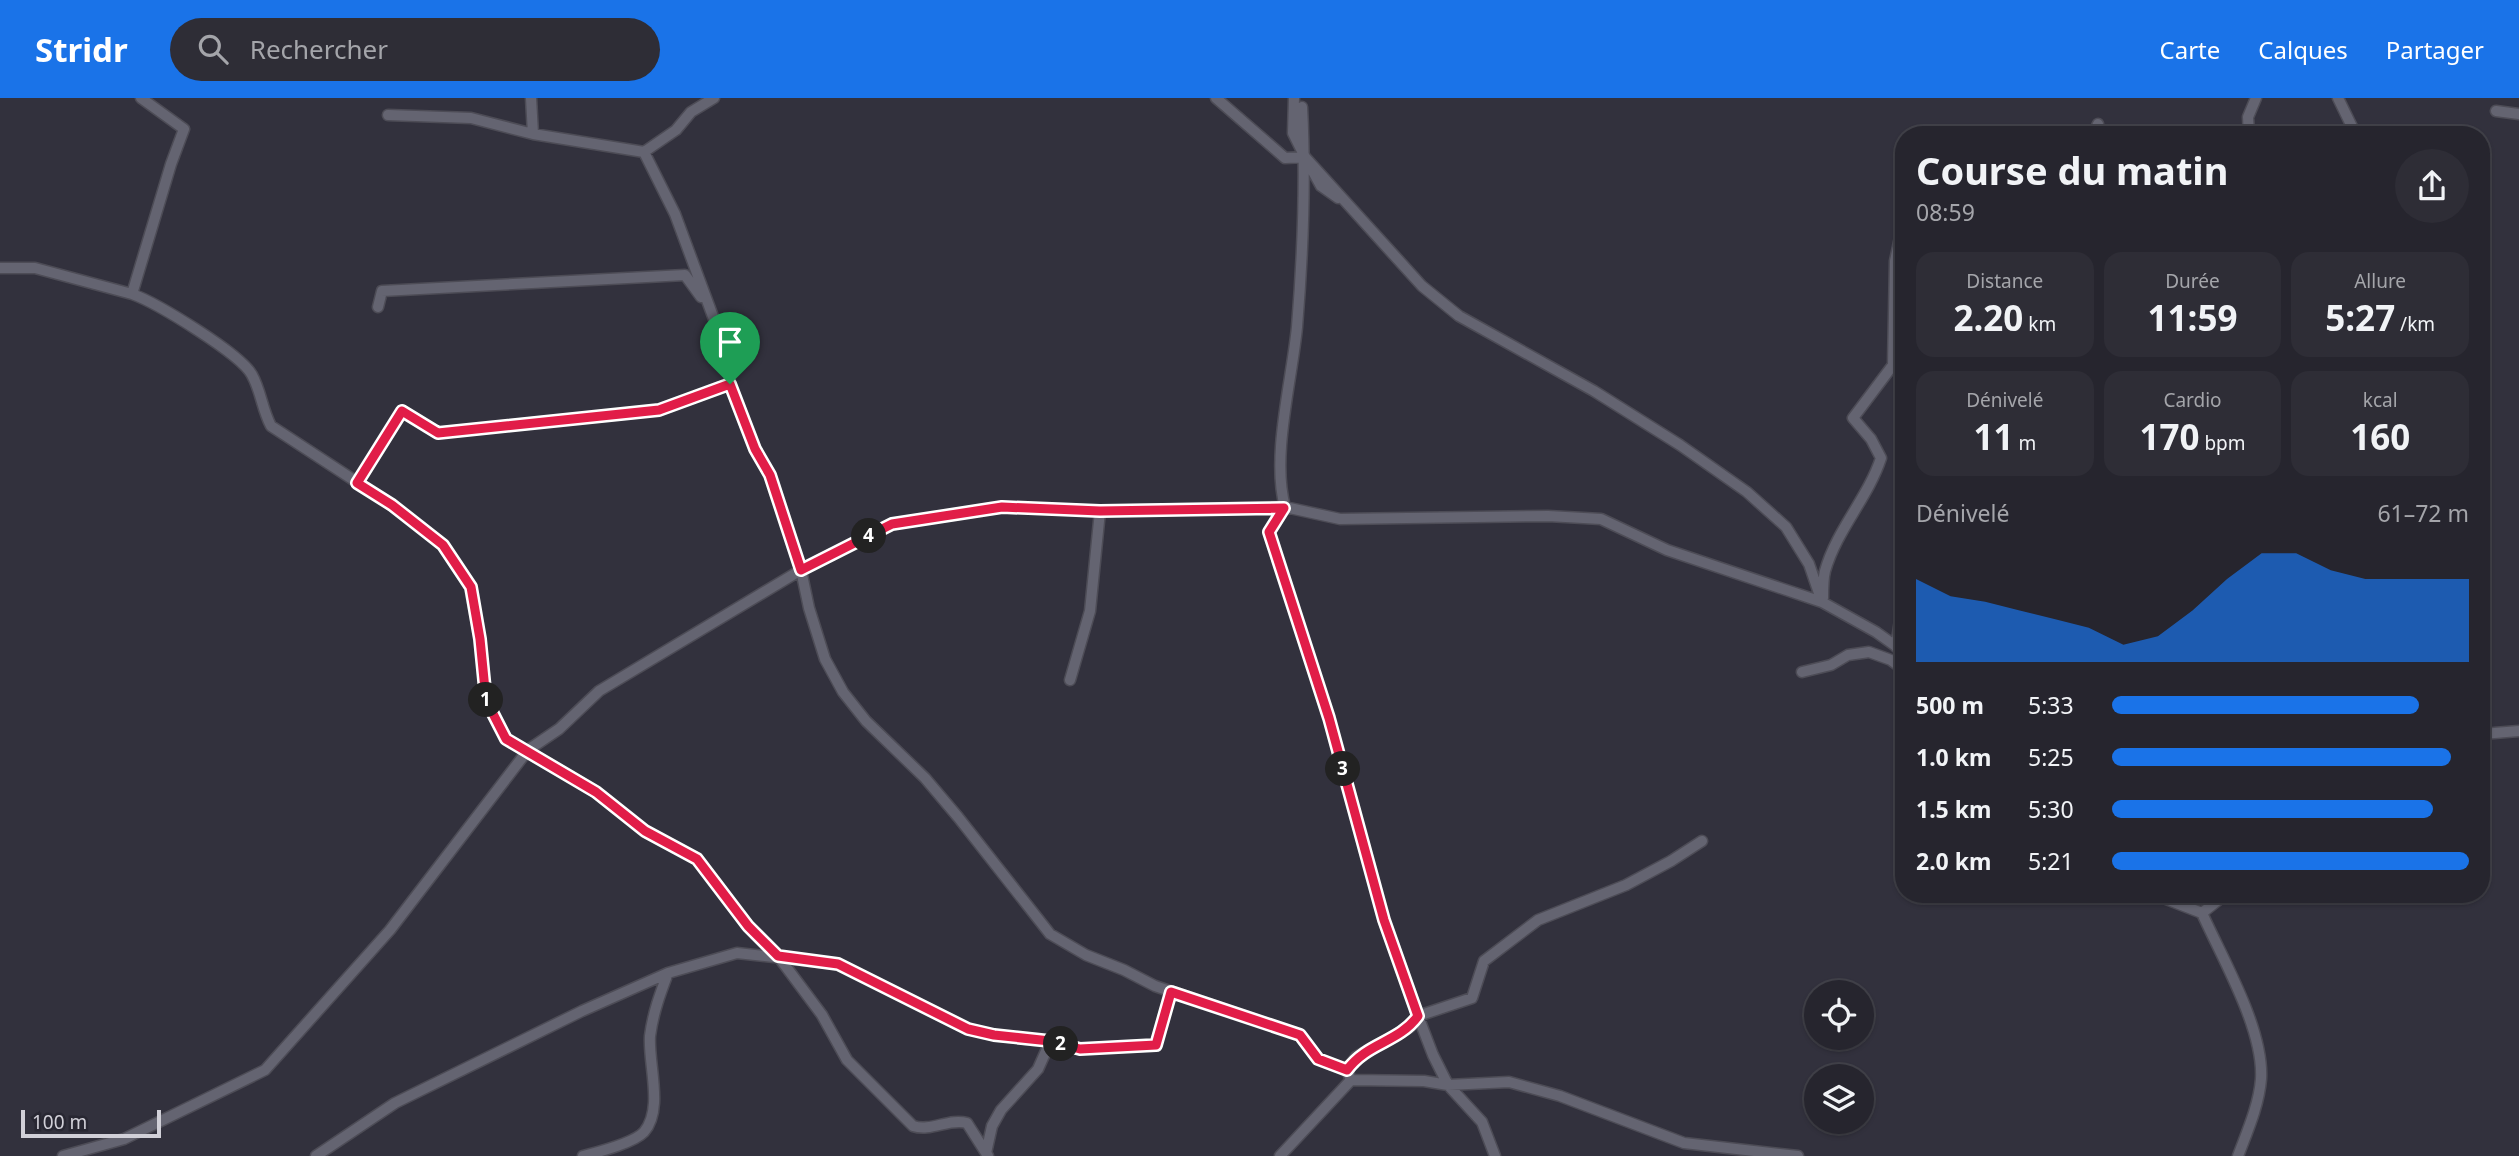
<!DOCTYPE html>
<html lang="fr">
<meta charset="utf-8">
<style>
:root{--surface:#26252e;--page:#2e2d36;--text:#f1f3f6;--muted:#a4a5aa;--line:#42424a;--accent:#1a73e8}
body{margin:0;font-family:"Noto Sans",sans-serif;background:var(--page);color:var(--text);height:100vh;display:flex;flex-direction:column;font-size:26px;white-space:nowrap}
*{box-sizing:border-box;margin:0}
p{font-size:23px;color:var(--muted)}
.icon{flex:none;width:38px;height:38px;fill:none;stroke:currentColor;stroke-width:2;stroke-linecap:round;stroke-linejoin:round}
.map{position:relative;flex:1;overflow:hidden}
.panel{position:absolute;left:1895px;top:28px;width:595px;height:777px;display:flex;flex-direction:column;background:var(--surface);border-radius:28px;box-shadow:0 2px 5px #0004,0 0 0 2px var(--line)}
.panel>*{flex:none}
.buttons{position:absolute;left:1804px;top:882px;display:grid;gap:14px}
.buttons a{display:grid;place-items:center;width:70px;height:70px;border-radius:50%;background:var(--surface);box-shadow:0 2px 5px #0004,0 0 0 2px var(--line);font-size:35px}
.scale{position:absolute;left:21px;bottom:18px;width:140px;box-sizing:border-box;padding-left:7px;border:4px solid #d1d0d8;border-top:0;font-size:19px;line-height:24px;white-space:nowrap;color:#d1d0d8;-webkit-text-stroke:5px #282732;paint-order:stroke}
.pin{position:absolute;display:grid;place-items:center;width:60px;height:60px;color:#fff;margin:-72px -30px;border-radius:50% 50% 50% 0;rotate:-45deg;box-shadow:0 0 7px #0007}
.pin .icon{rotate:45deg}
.km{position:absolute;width:35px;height:35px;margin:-18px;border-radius:50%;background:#222;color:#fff;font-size:19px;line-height:35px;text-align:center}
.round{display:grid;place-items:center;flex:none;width:74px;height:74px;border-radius:37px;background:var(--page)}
.overview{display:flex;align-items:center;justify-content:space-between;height:119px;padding:0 21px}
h1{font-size:38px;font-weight:700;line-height:52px}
.stats{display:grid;grid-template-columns:repeat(3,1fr);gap:10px;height:119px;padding:7px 21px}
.stats div{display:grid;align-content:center;border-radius:18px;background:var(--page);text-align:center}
.stats b{font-size:35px;font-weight:700}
.stats small{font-size:19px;font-weight:400}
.stats p{font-size:19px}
.chart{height:196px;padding:14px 21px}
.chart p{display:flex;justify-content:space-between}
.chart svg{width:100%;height:126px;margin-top:7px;fill:var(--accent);opacity:.7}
ul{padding:0 21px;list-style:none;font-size:23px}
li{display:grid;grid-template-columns:112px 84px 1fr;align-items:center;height:52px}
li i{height:18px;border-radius:9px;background:var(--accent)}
header{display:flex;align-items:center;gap:42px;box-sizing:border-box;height:98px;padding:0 35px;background:var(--accent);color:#fff}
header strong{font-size:33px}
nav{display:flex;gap:38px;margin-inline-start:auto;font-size:24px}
.search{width:490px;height:63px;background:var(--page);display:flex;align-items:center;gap:18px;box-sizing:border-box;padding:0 24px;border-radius:38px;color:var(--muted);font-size:26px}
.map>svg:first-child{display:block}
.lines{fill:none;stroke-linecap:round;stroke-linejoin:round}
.minor-casing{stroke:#4d4c56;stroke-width:13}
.minor{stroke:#646471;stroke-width:10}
.route-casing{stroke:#fff;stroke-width:14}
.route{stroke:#e11d48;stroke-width:9}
</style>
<header>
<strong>Stridr</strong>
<div class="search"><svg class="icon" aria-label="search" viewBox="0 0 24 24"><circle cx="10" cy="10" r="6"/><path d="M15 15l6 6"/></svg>Rechercher</div>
<nav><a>Carte</a><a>Calques</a><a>Partager</a></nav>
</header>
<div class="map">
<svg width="2519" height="1058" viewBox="0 0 2519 1058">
<rect width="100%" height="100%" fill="#32313d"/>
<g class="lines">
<defs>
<path id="minor" d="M141,0L184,31L171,66L132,196C157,205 241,256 252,277C261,293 262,311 271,328L392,407L443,447L470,489L480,541L486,602L506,641L596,694L645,733L697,761L748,828L778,858L822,917L847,962L913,1028C931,1034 949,1020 967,1025L988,1058
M531,0L533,36
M1216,0L1285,60L1305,59L1321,88L1338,100
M1294,0L1293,35L1305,59L1422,188L1459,218L1594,293L1680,347L1747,394L1786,429L1809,466L1822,504
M2338,0L2356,37
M1302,9C1306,83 1303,155 1297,229C1292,282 1271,358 1285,409L1269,434L1329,620L1384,822L1418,918L1433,957L1448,987L1482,1024L1495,1058
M2496,13L2519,16
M388,17L471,20L533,36L644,54L676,32L691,14L714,0
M2093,37L2098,26
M2249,37L2248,19L2256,0
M644,54L675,116L728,259L730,286L755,351L770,377L801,472L809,510L825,561L843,594L866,623L925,680L958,719L1050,836L1086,857L1124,872L1155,888L1300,937L1318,961L1347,972L1351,982
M0,170H35L132,196
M378,209L382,193L685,177L701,199
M357,385L402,313L438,335L659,312L730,286
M1823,500C1823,491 1823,481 1825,473C1837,431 1868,400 1881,360L1871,341L1853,320L1893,267L1895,163L1904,120
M1896,549L1904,495
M1802,574L1831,567L1848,557L1869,554L1891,562L1904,572
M1070,582L1090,513L1100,413
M2482,636L2519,633
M2162,796L2166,801L2202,815
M2226,796L2202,815C2222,860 2264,931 2261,981C2259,1007 2247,1034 2238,1058
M1347,972L1356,959L1410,929L1418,918L1472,900L1484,863L1538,822L1626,787L1671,763L1702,743
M986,1055L992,1028L1001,1012L1038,971L1050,944
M63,1058L124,1041L265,972L390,832L528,652L559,631L599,593L801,472L892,426L1002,409L1100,413L1285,409L1340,421L1548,418L1601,421L1667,452L1822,504L1876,534L1904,554
M316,1058L395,1005L582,913L668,875L737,855L838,866L968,931L994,937L1050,944L1080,951L1156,947L1171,894
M583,1058C598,1054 634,1045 644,1034C664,1011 648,966 650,938C653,915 660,896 668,875
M1280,1058L1351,982L1424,983L1448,987L1509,984L1560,998L1684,1045L1798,1058"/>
</defs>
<use href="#minor" class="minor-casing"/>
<use href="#minor" class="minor"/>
</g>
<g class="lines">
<defs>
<path id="route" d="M730,286L755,351L770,377L801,472L892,426L1002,409L1100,413L1284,410L1269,434L1329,620L1384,822L1418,918C1398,945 1368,944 1347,972L1318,961L1300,937L1171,894L1156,947L1080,951L1050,943L994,937L968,931L838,866L778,858L748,828L697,761L645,733L596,694L506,641L486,602L480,541L471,489L443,447L392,407L357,385L402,313L438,335L659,312Z"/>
</defs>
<use href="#route" class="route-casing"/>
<use href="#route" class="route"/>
</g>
</svg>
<div class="buttons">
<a><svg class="icon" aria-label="locate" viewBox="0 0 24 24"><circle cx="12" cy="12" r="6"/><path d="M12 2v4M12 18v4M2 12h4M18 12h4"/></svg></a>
<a><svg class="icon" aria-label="layers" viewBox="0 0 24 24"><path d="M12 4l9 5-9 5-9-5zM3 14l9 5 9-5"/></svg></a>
</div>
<div class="scale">100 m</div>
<div class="pin" style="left:730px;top:286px;background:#1e9e55"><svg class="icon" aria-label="arrive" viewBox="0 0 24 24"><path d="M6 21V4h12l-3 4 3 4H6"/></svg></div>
<b class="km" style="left:486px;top:602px">1</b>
<b class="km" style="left:1061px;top:946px">2</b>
<b class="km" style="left:1343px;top:671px">3</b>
<b class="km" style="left:869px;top:438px">4</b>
<section class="panel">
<div class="overview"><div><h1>Course du matin</h1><p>08:59</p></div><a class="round"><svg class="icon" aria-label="share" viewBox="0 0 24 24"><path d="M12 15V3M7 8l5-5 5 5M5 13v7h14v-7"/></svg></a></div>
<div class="stats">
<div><p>Distance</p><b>2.20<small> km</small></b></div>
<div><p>Durée</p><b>11:59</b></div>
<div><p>Allure</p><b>5:27<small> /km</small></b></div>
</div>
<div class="stats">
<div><p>Dénivelé</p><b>11<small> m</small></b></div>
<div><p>Cardio</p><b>170<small> bpm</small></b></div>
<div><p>kcal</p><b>160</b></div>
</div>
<div class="chart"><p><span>Dénivelé</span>61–72 m</p>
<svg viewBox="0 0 160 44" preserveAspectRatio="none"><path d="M0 44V15L10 21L20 23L30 26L40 29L50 32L60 38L70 35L80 26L90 15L100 6L110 6L120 12L130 15L140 15L150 15L160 15V44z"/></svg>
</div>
<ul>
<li><b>500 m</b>5:33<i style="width:86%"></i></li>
<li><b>1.0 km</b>5:25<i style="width:95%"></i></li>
<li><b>1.5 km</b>5:30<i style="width:90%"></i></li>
<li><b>2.0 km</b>5:21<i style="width:100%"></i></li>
</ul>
</section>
</div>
